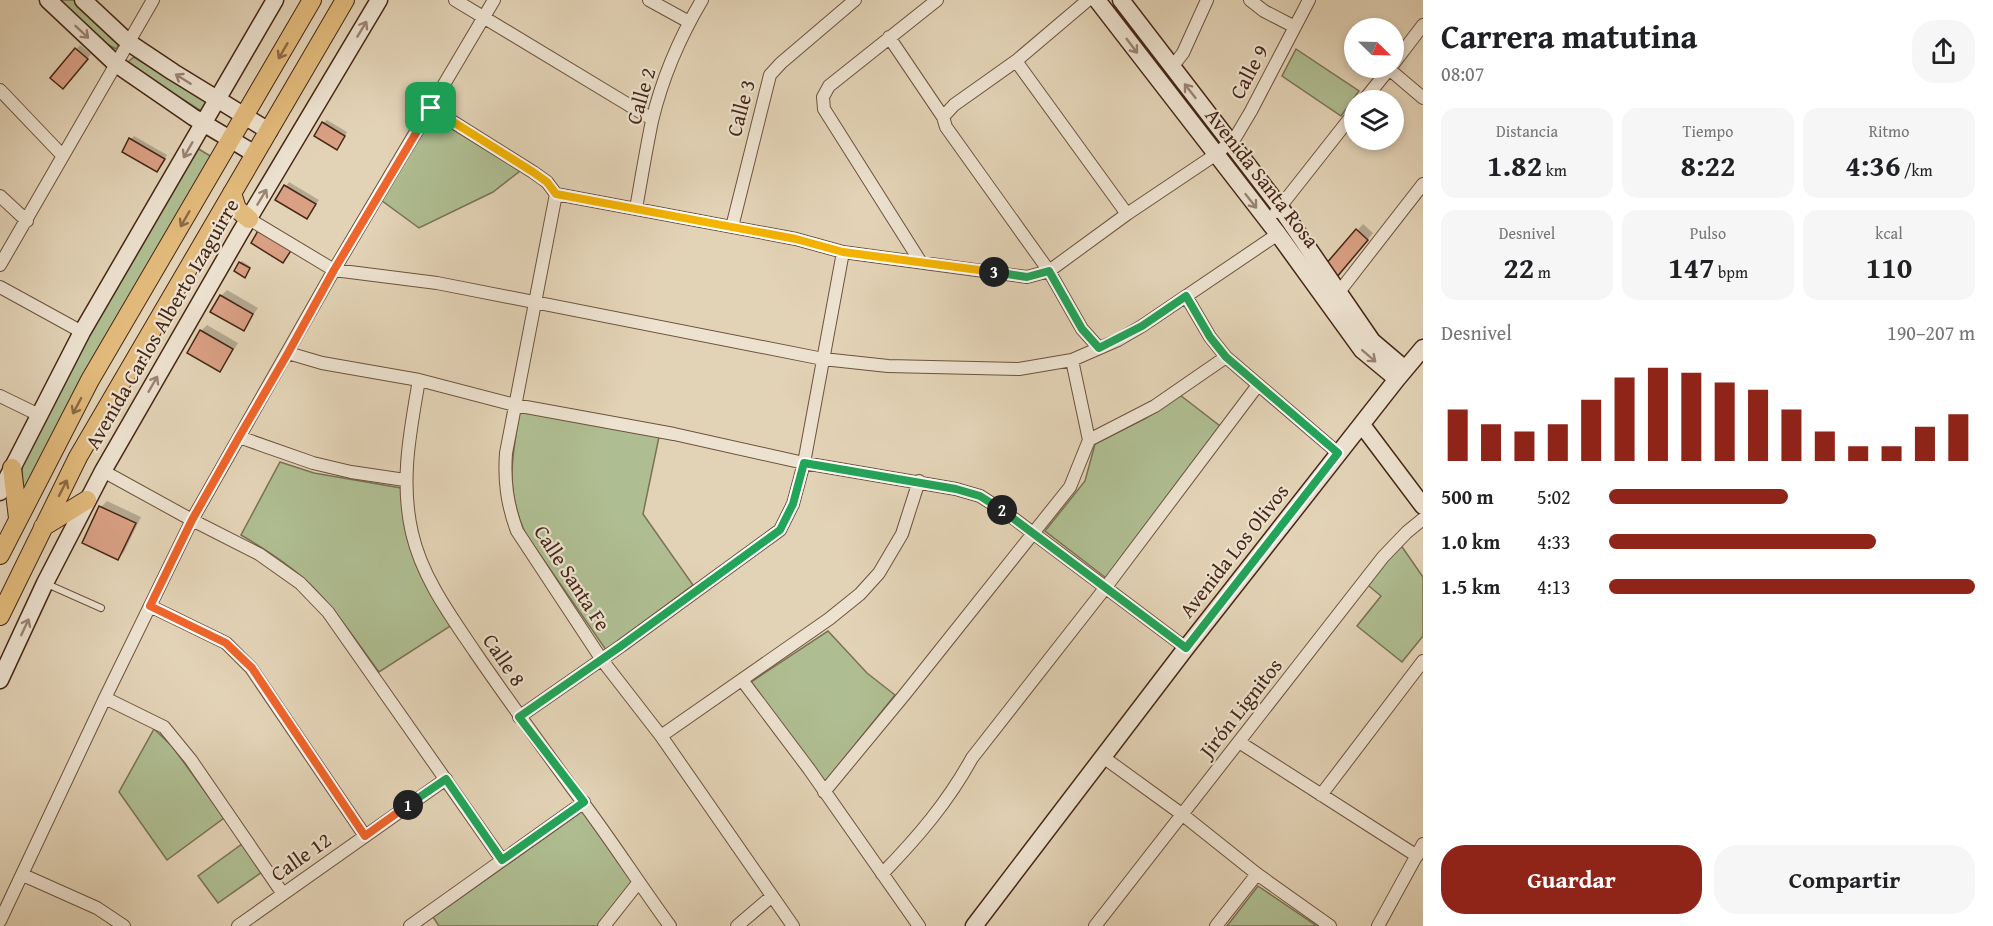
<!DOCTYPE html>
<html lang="es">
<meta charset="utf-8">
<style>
:root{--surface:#fff;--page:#f6f6f6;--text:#202124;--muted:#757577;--accent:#8f2418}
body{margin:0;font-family:"Gentium Book Plus",serif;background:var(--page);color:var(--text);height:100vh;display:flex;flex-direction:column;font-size:22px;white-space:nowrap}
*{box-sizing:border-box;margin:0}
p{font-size:20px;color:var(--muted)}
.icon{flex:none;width:33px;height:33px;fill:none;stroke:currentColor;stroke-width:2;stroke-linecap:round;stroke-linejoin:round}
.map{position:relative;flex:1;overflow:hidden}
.drawer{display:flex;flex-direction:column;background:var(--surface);width:570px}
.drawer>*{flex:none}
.needle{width:39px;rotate:113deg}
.tools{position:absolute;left:1344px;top:18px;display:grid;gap:12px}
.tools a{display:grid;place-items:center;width:60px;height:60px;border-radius:50%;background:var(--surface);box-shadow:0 3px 9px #0003;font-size:30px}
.pin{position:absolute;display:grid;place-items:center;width:51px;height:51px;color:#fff;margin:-26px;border-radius:12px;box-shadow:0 3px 9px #0006}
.km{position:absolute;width:30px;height:30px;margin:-15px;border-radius:50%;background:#222;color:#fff;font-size:16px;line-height:30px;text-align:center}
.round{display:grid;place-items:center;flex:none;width:63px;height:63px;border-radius:24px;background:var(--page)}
.head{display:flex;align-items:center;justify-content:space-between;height:102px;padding:0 18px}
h1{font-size:33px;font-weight:600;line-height:45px}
.figures{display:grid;grid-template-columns:repeat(3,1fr);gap:9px;height:102px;padding:6px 18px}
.figures div{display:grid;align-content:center;border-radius:15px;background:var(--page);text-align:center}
.figures b{font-size:30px;font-weight:600}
.figures small{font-size:16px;font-weight:400}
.figures p{font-size:16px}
.chart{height:168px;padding:12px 18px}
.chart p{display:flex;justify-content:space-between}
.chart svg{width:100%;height:108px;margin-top:6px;stroke:var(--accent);stroke-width:6}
.action{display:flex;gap:12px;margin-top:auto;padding:12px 18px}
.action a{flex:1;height:69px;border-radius:24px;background:var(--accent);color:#fff;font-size:24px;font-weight:600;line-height:69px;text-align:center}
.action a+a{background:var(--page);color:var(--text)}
ul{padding:0 18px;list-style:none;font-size:20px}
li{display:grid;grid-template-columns:96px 72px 1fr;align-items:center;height:45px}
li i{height:15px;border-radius:8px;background:var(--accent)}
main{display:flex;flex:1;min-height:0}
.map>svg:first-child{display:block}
.green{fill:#afbe92;stroke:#7a7254;stroke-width:1.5}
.shadow{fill:#0003}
.building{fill:#daa084;stroke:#462716;stroke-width:1.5}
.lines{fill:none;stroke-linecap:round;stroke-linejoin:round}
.lane-casing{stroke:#6d523e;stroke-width:8}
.street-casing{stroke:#6d523e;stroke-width:14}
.secondary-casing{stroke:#462716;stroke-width:19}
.primary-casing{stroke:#462716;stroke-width:20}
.lane{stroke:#ede2d0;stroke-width:6}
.street{stroke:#ede2d0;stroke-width:12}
.secondary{stroke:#ede2d0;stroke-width:16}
.primary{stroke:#e2ba7b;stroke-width:18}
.oneway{stroke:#9a8473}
.oneway2{stroke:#8c6943}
.split-1-casing{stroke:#fff;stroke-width:12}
.split-2-casing{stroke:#fff;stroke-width:12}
.split-3-casing{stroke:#fff;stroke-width:12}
.split-4-casing{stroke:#fff;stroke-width:12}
.split-1{stroke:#f0652b;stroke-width:8}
.split-2{stroke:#22a559;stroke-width:8}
.split-3{stroke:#22a559;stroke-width:8}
.split-4{stroke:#f5b400;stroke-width:8}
.labels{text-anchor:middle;stroke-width:4.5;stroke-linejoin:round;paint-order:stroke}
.street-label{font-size:21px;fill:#462716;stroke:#ede2d0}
</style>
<main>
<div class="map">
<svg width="1423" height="926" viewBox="0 0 1423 926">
<rect width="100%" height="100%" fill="#e3d3b6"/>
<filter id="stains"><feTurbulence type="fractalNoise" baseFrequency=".00333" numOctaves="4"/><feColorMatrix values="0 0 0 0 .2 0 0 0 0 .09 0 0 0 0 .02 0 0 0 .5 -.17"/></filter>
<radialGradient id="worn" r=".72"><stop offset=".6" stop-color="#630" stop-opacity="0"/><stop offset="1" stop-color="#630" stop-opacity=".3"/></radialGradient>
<path class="green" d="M60,0H75L120,43L116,49L105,43Z
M1296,49L1359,91L1341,116L1282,76Z
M134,57L204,100L206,103L201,111L129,65V61Z
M433,117L520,171L493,192L419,228L381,200Z
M197,148L212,157L23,492L22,463L87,335Z
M1180,395L1220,426L1106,578L1045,531L1085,481L1095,444L1146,418Z
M520,411L659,437L643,514L693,585L606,650L525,533C505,488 512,457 520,411Z
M280,462L314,473L401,488L403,509L452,625L379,672C357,642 336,610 310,584C289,564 265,549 241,535Z
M1398,541L1423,577V636L1402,662L1357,626L1381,596L1364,582Z
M828,631L867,673L895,695L824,783L751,682Z
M154,729L172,746L224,818L167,860L119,792Z
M583,811L634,883L599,926H439L433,917Z
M242,844L262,872L218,903L198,876Z
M1258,886L1317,926H1227Z"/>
<path class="shadow" d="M80,45L91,54L67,84L52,77Z
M327,120L347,132L340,144L323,123Z
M134,136L167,155L160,166L131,139Z
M289,182L319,200L307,217L277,200Z
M1363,224L1373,233L1342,271L1327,265Z
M242,261L251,267L246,274L236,270Z
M227,290L258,308L243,329L221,296Z
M207,325L238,343L225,364L220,370L201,331Z
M107,501L141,517L124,552L118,558L84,542L101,507Z"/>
<path class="building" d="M75,48L88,59L63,89L50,78Z
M322,122L345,136L337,150L314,136Z
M129,138L165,159L157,172L122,152Z
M284,185L316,204L307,219L275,200Z
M259,229L292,249L283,263L251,243Z
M1356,229L1368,240L1336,278L1325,265Z
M239,262L250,268L245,278L234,271Z
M220,295L253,314L244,331L210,312Z
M200,330L233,349L220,372L187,353Z
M99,506L136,523L118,560L82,543Z"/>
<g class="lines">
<defs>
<path id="lane" d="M47,584L101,608"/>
<path id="street" d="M455,0L652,119
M649,0L689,22
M1250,0L1264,11L1295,27
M889,37L943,117L946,127L1049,271L1082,329L1099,348
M1016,61L1127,214
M1394,63L1423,25
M1172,67L1183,53L1207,0
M1389,69L1423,98
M0,90L63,156
M1364,100L1390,68
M431,108L533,172L547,182L556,194L796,239L843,252L1027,277L1049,271L1127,214L1215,155L1235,138L1251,111L1309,0
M943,117L954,105L1016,61L1088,0
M556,194L506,453C504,481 507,504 517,531L602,660L661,736L793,926
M0,196L27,221
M636,209C641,180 646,150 652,121C662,79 680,37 702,0
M1276,212L1354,113
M249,219L334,270L437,283L823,359L888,366L1019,369L1072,360L1118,340L1142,326L1278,234
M732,227L770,75L781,63L855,0
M920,261L824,109L823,97L829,86L937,0
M0,265L153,0
M0,287L82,332
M1339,292L1423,184
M1186,296L1210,337L1226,357L1338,453
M288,353L322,363L419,380L515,405L674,434L804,463L956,489L980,496L1005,512L1186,648
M419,380C410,432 400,481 412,533C422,577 450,615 475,652C510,703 545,751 581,800C612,841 640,885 670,926
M0,396L39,415
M239,437L313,463L351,472L405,480
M1089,440L1155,406L1226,357
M103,471L192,520L259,554L300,583L328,612L502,860
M150,606L226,643L251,668L365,836
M742,680L809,769L919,926
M105,698L164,727L191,760L283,894
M519,717L621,646L780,530L793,504L804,463L843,252
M661,736L829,619L860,594L879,573L902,534L919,481
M1239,742L1417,856
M1103,757L1183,815L1257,874L1330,926
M824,792L905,694L1070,487L1089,440L1072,360
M1321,795L1423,661
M882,874C917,838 948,802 972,758L1106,587L1258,385
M23,875L97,908L124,926
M0,921L105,698L192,520L334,270L494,0
M238,926L446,779
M410,926L584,802
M604,926L638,883
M737,926L771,897
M1095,926L1383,557L1407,532L1423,519
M1216,926L1257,874
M1378,926L1423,844"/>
<path id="secondary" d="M48,0L116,64L193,117L255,154
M83,0L128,42L173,72L269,131
M1097,0L1278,234L1362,350L1397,379
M1121,0L1280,207L1372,341L1405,369
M1362,425L1423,506
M0,492L82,332L275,0
M0,680L45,583L103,471L240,233L379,0
M974,926L1186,648L1397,379L1423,348"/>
<path id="primary" d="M232,193L237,209L249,219
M12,468L18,518
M43,527L87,500
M0,555L90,380L312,0
M0,616L78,457L345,0"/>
</defs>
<use href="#lane" class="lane-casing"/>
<use href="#street" class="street-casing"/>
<use href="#secondary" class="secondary-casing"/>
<use href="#primary" class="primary-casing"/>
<use href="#lane" class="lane"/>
<use href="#street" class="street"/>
<use href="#secondary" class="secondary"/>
<use href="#primary" class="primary"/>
</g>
<defs><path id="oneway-shaft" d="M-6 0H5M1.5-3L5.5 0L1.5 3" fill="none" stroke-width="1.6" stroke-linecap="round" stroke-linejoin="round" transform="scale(1.5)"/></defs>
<g class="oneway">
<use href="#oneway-shaft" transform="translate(362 29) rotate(-59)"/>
<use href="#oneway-shaft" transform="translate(82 32) rotate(43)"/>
<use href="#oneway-shaft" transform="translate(1132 46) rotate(53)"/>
<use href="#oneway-shaft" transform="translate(183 79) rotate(-148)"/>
<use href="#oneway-shaft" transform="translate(1190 91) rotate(-128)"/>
<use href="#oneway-shaft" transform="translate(188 150) rotate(120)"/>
<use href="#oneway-shaft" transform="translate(262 197) rotate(-59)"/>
<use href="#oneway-shaft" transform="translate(1251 201) rotate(52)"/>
<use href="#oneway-shaft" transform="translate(1369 356) rotate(41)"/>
<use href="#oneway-shaft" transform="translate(153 384) rotate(-60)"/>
<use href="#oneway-shaft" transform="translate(25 627) rotate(-65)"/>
</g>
<g class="oneway2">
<use href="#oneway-shaft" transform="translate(283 51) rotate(120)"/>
<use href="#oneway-shaft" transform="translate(185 219) rotate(120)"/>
<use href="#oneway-shaft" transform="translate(77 406) rotate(118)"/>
<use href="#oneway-shaft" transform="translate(63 488) rotate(-63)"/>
</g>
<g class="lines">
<defs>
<path id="split-1" d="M408,805L365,836L252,668L226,643L150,606L192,520L239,437L288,353L334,270L431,108"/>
<path id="split-2" d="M408,805L446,779L502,860L584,802L519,717L621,646L780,530L793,504L804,463L956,489L980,496L1002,510"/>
<path id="split-3" d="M994,272L1027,277L1049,271L1082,329L1099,348L1142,326L1186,296L1210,337L1226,357L1338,453L1186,648L1002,510"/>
<path id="split-4" d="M431,108L533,172L547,182L556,194L796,239L843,252L994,272"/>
</defs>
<use href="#split-1" class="split-1-casing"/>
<use href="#split-2" class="split-2-casing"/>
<use href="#split-3" class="split-3-casing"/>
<use href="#split-4" class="split-4-casing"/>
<use href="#split-1" class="split-1"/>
<use href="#split-2" class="split-2"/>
<use href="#split-3" class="split-3"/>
<use href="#split-4" class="split-4"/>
</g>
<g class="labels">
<g class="street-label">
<text transform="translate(1249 72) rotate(-62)" y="7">Calle 9</text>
<text transform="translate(641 96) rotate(-74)" y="7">Calle 2</text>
<text transform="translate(741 108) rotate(-75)" y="7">Calle 3</text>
<text transform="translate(1262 178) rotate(52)" y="7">Avenida Santa Rosa</text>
<text transform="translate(162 324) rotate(-60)" y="7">Avenida Carlos Alberto Izaguirre</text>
<text transform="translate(1234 551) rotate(-52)" y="7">Avenida Los Olivos</text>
<text transform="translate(572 578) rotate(57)" y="7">Calle Santa Fe</text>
<text transform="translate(504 660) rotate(56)" y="7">Calle 8</text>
<text transform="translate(1241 708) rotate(-52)" y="7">Jirón Lignitos</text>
<text transform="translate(301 857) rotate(-35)" y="7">Calle 12</text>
</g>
</g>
<rect width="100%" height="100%" filter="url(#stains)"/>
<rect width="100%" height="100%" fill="url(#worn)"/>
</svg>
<div class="tools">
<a><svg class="needle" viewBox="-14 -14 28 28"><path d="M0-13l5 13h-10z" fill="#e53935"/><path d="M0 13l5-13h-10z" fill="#757577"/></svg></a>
<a><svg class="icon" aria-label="layers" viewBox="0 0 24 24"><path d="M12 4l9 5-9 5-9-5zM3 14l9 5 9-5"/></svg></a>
</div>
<div class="pin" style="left:431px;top:108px;background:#1e9e55"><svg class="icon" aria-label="arrive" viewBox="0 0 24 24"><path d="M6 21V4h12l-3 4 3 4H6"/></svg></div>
<b class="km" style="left:408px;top:805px">1</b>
<b class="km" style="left:1002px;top:510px">2</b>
<b class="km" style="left:994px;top:272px">3</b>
</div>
<section class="drawer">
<div class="head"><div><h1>Carrera matutina</h1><p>08:07</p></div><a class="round"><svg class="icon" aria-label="share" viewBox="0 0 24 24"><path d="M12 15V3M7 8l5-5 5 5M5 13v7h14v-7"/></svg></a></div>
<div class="figures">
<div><p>Distancia</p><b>1.82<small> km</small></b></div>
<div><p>Tiempo</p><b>8:22</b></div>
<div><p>Ritmo</p><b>4:36<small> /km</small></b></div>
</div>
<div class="figures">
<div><p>Desnivel</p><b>22<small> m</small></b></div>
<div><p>Pulso</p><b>147<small> bpm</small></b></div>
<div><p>kcal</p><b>110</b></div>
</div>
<div class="chart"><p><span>Desnivel</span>190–207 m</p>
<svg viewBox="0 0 160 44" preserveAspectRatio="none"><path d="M5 44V23M15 44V29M25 44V32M35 44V29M45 44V19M55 44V10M65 44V6M75 44V8M85 44V12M95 44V15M105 44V23M115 44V32M125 44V38M135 44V38M145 44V30M155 44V25"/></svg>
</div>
<ul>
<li><b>500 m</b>5:02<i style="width:49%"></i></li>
<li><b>1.0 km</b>4:33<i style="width:73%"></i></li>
<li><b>1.5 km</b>4:13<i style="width:100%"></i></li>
</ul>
<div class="action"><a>Guardar</a><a>Compartir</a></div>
</section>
</main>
